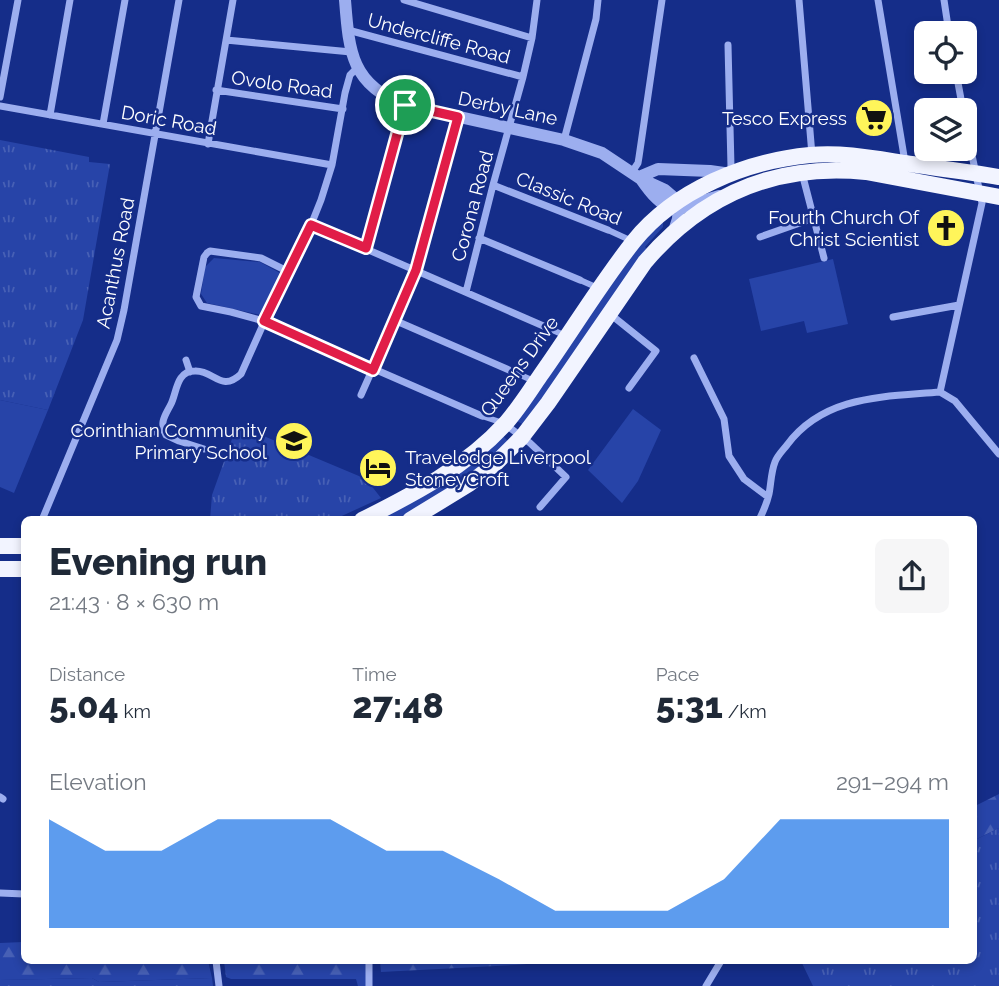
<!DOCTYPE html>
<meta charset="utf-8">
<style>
:root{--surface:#fff;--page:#f6f6f7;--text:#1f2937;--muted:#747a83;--accent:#1a73e8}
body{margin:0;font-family:Raleway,sans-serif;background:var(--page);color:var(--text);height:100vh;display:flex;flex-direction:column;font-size:26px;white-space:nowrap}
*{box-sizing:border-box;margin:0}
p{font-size:23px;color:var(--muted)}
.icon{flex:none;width:38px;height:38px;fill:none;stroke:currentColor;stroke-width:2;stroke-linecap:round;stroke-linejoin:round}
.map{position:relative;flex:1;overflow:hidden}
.drawer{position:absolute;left:21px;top:516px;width:956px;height:448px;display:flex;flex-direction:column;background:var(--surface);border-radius:10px;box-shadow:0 4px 10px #0003}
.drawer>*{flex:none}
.controls{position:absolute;left:914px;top:21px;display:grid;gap:14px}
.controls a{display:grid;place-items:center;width:63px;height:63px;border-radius:10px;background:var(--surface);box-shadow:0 4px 10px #0003;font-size:35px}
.pin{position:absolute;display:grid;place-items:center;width:60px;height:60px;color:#fff;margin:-30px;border:4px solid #fff;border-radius:50%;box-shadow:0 2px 7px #0007}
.round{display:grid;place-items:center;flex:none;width:74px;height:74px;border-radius:10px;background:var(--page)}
.head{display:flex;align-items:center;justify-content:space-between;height:119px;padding:0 28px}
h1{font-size:38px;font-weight:800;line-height:52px}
.figures{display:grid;grid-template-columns:repeat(3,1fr);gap:10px;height:119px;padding:7px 28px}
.figures div{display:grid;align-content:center}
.figures b{font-size:35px;font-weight:800}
.figures small{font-size:19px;font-weight:400}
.figures p{font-size:19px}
.chart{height:196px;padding:14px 28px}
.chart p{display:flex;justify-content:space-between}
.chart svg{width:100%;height:126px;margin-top:7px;fill:var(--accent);opacity:.7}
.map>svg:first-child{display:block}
.green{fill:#2744a8}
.forest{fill:url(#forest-firs)}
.park{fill:url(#park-tufts)}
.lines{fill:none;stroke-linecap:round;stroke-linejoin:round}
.pedestrian{stroke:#9caeef;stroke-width:6}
.minor{stroke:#9caeef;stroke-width:7}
.tertiary{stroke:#9caeef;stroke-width:12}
.trunk{stroke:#f2f4ff;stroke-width:16}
.route-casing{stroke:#fff;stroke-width:14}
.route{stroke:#e11d48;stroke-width:9}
.labels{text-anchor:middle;stroke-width:5;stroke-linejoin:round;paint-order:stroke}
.street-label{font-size:19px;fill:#fff;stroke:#152d89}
.poi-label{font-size:19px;fill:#fff;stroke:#152d89;text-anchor:end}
</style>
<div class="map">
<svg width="999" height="986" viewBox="0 0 999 986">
<defs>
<pattern id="forest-firs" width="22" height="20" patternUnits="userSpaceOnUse" patternTransform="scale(1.75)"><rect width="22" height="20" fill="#2744a8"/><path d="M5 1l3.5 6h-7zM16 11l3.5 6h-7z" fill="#4760b5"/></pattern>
<pattern id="park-tufts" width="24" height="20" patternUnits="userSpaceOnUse" patternTransform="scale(1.75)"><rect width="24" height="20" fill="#2744a8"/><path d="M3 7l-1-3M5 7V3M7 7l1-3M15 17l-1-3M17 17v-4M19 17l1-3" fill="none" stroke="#4760b5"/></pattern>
</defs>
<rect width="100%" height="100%" fill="#152d89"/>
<path class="green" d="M663,222V227L645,247L648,250L524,425L515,420L645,238Z
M214,258L260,262L280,273L261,315L207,303L201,294L205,267Z
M833,259L848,324L807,333L804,321L761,331L749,279Z
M0,400L48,410L14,493L0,487Z
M633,409L661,430L638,481L622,503L588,470Z
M503,436L510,443L432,502L400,520H377Z"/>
<path class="forest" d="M999,794V828L973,841V807Z
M24,942V961H208L212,978L99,982L92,978L0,980V943Z
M224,961H368V986H358L356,979H231L226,977Z
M380,961H563L515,965L381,972Z"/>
<path class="park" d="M0,140L89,157V162L110,164L83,320L48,410L0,400Z
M237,425L366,479L381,498L333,520H210L212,495Z
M999,828V986H813L801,961H973V841Z
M92,978L99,982L212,978L213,986H0V980Z"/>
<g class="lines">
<path class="pedestrian" d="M608,230L632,241
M580,280L598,288
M548,328L566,336
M516,373L536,382
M482,416L503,423"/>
<path class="minor" d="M404,0L532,38
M799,0L812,155
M878,0L905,162
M944,0L949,33
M348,30L523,77
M226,40L351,52
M728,45L731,167L733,173
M956,72L963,110
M216,90L343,109
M0,97L18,0
M0,106L332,165
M50,115L70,0
M103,124L125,0
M564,140L596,19L598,0
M208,144L233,0
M632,172L638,163L639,157L662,0
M802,173L824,258
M493,185L608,230
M311,225L548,328
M760,237L814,218
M479,238L580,280
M366,248L405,105
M287,271L261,258L210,251L207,253L204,257L196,297L201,306L231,312L264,321L482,416
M466,292L493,185L523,77L532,38L537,0
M610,314L656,351L629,388
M893,317L959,305
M394,320L516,373
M694,358L724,419L729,456L744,479L768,497
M186,360L190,372
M940,392L982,203L964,117
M940,392L955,401L999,454
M361,395L417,269L458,117
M505,424L530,443L566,477L540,507
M151,433L163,429
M204,449L179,441L166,435C159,422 165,416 171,404C177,392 176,371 195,371C214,370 221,393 241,374L287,271L311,225L321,200L332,165L345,93L350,75L357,68
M42,520L117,340L124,310L179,0
M759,520C763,512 767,503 769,494C771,484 771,472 775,462C777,456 783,450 787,445C824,395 884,397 940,392
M0,797L3,799
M0,893L24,894
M216,961L219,986
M369,961V986
M706,986L721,961"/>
<path class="tertiary" d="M345,0C349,51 351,85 405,105L564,140L602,153L641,179L665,190L679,202L678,219L674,231
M639,177L658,169L710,171L731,174
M641,179C670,221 677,208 719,196"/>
<path class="trunk" d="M362,520C414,494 466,467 506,423C519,408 529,392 540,376C572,331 600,284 634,241C675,190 746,161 810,155C842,152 873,158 905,163C936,168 968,172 999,177
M410,520L469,484L496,463L522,437L548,403L645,262C703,194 777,163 866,172L999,197
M0,546H24
M0,569H24"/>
</g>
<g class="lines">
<defs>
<path id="route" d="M405,105L458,117L416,270L373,370L264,321L311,225L366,248Z"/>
</defs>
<use href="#route" class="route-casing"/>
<use href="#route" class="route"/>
</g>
<defs>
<symbol id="supermarket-disc" viewBox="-11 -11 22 22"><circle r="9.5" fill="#fff55a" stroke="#152d89"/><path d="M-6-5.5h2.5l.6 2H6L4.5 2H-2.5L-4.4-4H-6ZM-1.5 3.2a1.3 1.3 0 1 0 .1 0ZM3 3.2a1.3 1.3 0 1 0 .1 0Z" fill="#111"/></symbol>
<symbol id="church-disc" viewBox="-11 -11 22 22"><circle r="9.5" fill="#fff55a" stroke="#152d89"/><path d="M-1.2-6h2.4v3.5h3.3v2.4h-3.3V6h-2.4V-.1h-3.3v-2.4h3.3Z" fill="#111"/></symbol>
<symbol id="school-disc" viewBox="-11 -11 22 22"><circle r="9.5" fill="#fff55a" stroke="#152d89"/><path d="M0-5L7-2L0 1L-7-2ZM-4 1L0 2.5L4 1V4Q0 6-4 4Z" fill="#111"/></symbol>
<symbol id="hotel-disc" viewBox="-11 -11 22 22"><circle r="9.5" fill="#fff55a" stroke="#152d89"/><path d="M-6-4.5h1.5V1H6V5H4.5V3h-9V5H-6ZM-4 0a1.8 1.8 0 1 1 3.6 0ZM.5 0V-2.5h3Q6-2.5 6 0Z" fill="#111"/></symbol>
</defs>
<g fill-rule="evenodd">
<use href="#supermarket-disc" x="852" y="96" width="44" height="44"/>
<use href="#church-disc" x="924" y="206" width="44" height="44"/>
<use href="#school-disc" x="272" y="419" width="44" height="44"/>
<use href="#hotel-disc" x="356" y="446" width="44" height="44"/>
</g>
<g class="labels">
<g class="street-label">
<text transform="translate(439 38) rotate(15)" y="7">Undercliffe Road</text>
<text transform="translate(282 84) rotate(8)" y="7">Ovolo Road</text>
<text transform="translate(508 108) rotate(12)" y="7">Derby Lane</text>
<text transform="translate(169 120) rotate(10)" y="7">Doric Road</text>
<text transform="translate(569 198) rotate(22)" y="7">Classic Road</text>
<text transform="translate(472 206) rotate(-75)" y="7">Corona Road</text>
<text transform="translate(115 263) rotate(-79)" y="7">Acanthus Road</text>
<text transform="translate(519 366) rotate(-54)" y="7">Queens Drive</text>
</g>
<g class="poi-label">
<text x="847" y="125">Tesco Express</text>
<text x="919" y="224">Fourth Church Of<tspan x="919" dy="22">Christ Scientist</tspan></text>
<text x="267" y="437">Corinthian Community<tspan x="267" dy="22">Primary School</tspan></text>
<text x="405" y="464" text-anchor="start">Travelodge Liverpool<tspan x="405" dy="22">StoneyCroft</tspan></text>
</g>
</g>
</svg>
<div class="controls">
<a><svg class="icon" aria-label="locate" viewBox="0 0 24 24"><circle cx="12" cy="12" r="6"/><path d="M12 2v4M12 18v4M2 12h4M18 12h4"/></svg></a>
<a><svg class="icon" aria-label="layers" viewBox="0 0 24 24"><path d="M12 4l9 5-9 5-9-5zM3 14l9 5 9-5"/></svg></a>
</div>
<div class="pin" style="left:405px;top:105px;background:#1e9e55"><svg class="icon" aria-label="arrive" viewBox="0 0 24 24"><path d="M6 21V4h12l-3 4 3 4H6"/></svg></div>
<section class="drawer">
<div class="head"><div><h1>Evening run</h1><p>21:43 · 8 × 630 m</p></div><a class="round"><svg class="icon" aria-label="share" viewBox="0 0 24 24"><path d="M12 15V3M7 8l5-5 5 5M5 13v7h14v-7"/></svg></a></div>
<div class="figures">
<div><p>Distance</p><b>5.04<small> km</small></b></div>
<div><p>Time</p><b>27:48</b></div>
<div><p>Pace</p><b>5:31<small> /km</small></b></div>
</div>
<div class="chart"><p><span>Elevation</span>291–294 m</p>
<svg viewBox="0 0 160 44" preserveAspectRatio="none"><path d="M0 44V6L10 17L20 17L30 6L40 6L50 6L60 17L70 17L80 27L90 38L100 38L110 38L120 27L130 6L140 6L150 6L160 6V44z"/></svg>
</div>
</section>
</div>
